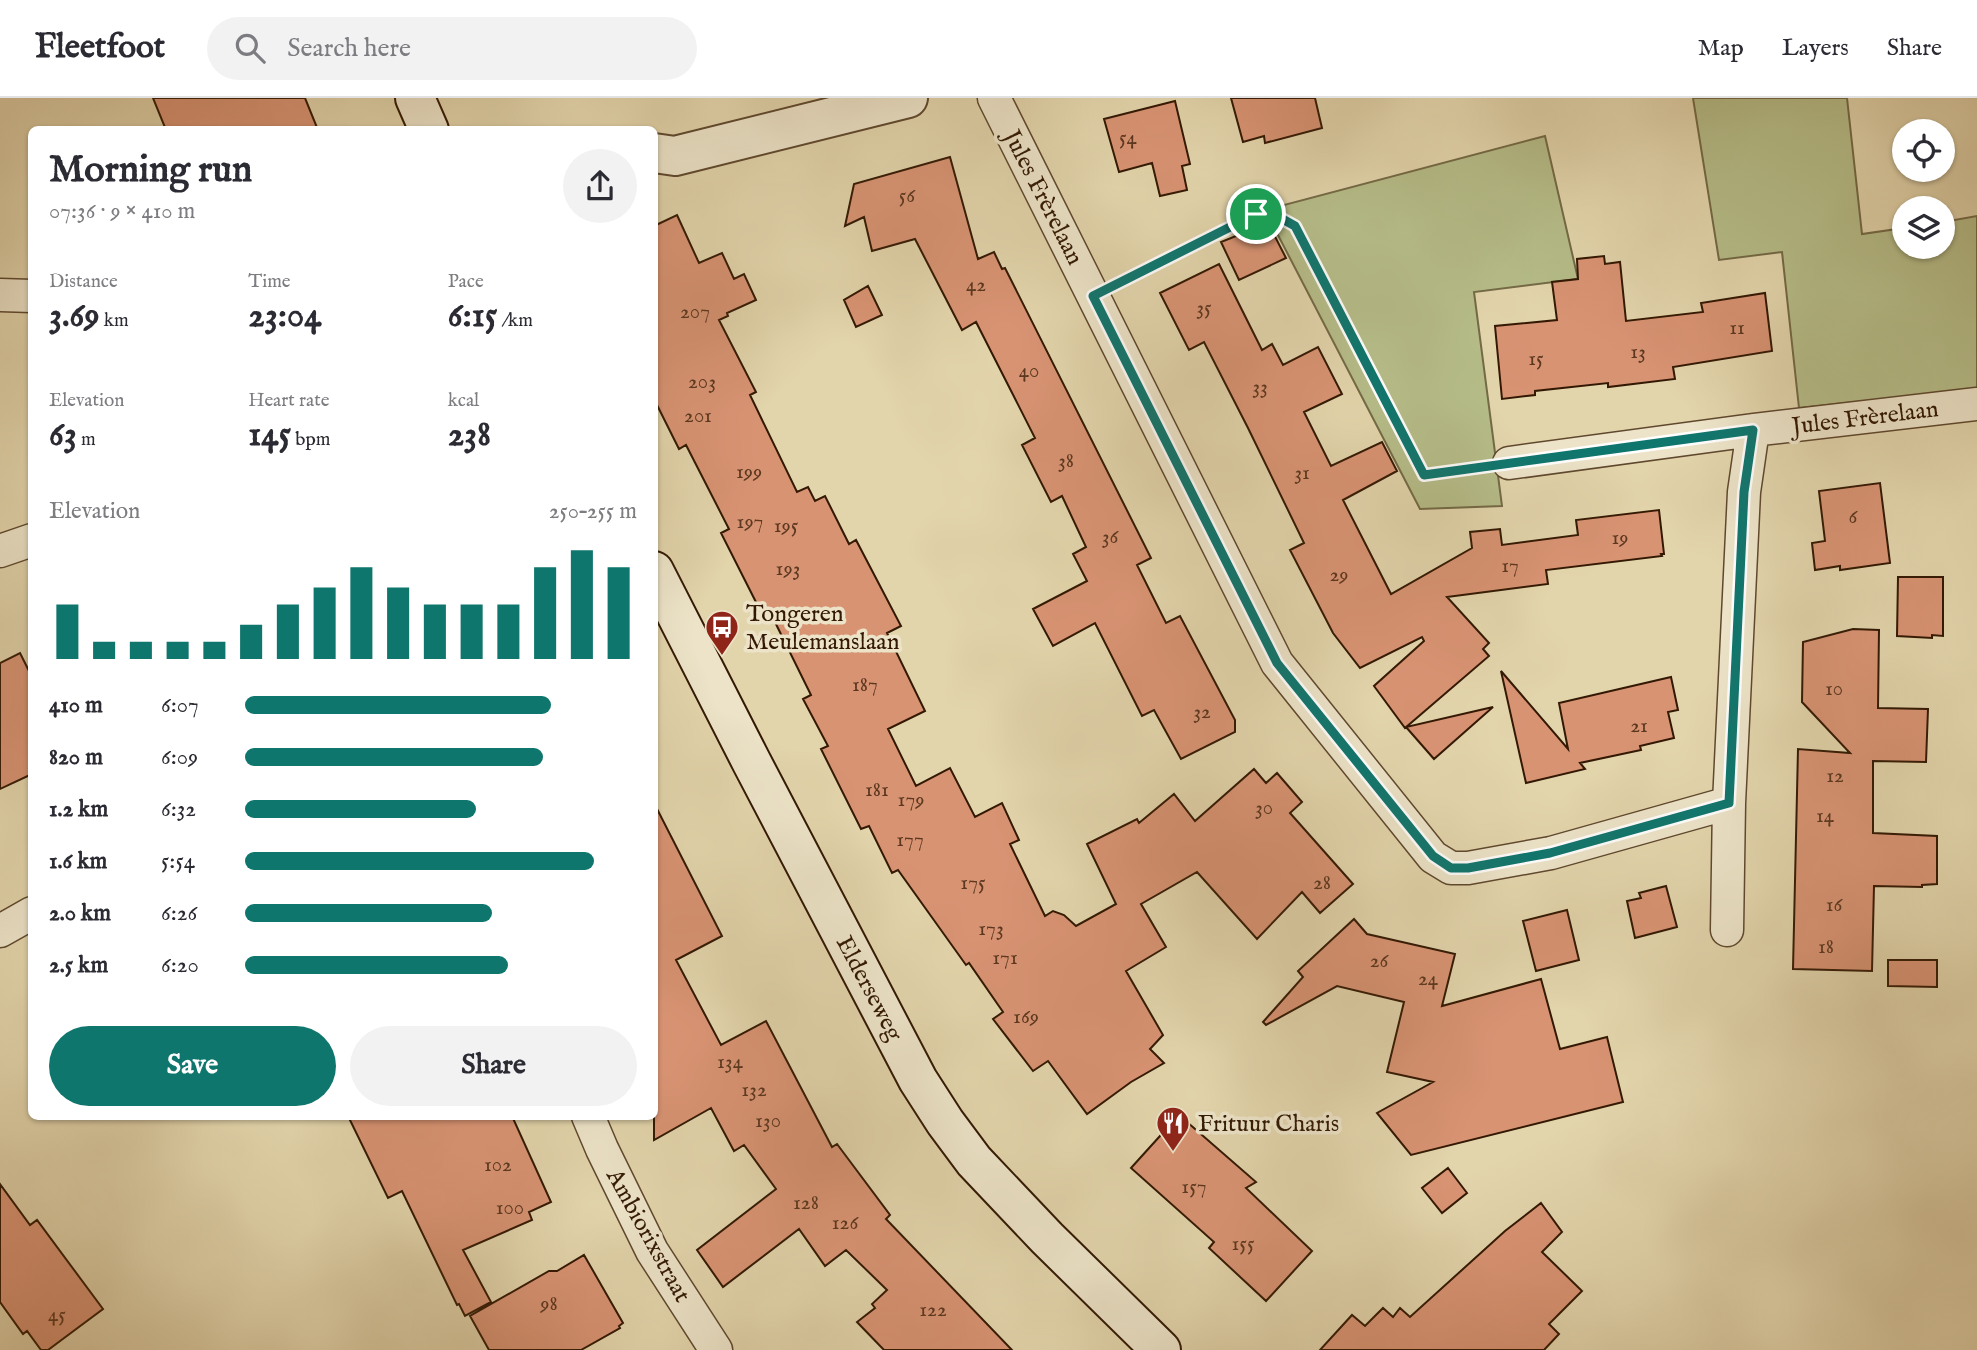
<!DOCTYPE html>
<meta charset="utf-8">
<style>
:root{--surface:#fff;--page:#f2f2f3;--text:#2b2b33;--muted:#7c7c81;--line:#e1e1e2;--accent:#0f766e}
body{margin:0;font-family:"IM FELL English",serif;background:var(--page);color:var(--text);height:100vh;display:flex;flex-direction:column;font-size:26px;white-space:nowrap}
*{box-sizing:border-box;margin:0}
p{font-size:23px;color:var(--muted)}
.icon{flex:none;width:38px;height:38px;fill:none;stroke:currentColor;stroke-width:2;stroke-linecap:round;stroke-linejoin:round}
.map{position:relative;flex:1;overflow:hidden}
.drawer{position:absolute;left:28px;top:28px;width:630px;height:994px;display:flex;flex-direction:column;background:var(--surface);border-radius:10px;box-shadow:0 2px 5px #0004}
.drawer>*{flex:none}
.controls{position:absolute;left:1892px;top:21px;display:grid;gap:14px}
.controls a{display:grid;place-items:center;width:63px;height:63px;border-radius:50%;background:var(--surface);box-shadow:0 2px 5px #0004;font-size:35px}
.pin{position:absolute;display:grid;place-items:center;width:60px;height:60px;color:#fff;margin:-30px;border:4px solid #fff;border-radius:50%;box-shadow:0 2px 7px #0007}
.round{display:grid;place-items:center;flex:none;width:74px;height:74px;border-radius:37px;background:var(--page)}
.summary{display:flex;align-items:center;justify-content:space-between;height:119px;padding:0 21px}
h1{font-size:38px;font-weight:700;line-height:52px}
.figures{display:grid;grid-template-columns:repeat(3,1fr);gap:10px;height:119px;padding:7px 21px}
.figures div{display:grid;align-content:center}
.figures b{font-size:35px;font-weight:700}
.figures small{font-size:19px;font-weight:400}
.figures p{font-size:19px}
.chart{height:196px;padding:14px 21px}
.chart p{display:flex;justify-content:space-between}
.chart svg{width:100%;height:126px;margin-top:7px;stroke:var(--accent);stroke-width:6}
.cta{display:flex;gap:14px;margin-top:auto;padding:14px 21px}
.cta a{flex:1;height:80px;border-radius:42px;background:var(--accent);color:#fff;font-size:28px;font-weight:700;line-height:80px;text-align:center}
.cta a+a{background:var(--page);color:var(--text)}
ul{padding:0 21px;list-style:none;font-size:23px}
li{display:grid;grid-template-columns:112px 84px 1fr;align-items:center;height:52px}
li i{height:18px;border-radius:9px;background:var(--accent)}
header{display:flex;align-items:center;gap:42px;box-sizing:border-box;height:98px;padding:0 35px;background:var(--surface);border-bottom:2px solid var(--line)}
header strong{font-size:33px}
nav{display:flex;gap:38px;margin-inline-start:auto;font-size:24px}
.search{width:490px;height:63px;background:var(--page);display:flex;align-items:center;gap:18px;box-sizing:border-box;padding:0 24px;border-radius:38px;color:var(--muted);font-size:26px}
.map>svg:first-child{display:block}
.green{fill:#b5bc88;stroke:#746a46;stroke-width:2}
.building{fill:#d89373;stroke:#331904;stroke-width:2}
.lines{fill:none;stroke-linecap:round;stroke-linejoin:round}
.minor-casing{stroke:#5f482e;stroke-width:35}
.tertiary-casing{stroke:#5f482e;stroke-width:42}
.secondary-casing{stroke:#331904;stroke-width:42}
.path{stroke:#331904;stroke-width:4.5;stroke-dasharray:2 3.5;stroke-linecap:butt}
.minor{stroke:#ece3c8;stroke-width:32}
.tertiary{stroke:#ece3c8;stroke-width:38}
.secondary{stroke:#ece3c8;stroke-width:38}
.route-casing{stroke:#fff;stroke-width:14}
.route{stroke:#0f766e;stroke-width:9}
.labels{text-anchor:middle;stroke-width:7;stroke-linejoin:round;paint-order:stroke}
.number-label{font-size:21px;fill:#5c3820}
.street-label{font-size:24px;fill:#331904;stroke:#ece3c8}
.poi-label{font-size:24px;fill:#331904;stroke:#ece3c8;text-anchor:start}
</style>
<header>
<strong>Fleetfoot</strong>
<div class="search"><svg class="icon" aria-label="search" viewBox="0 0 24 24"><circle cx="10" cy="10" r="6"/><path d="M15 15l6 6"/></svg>Search here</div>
<nav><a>Map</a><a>Layers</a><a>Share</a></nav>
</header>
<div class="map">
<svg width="1977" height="1252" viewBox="0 0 1977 1252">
<rect width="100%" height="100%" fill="#e2d4ab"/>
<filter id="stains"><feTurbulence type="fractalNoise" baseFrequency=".00286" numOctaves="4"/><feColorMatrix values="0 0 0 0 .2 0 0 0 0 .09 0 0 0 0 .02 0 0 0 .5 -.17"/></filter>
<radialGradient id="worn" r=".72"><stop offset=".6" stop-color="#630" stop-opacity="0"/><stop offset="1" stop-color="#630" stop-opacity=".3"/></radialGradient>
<path class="green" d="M1693,0H1847L1862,136L1904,130V149H1942L1943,124L1977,118V291L1799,310L1782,154L1719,162Z
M1545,38L1578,181L1474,194L1502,408L1420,411L1265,112Z"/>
<path class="building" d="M153,0H305L318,32H166Z
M1231,0H1315L1322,30L1265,45L1264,38L1243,44Z
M1175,3L1190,66L1182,68L1187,92L1160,98L1152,65L1119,74L1104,21Z
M950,59L978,161L994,154L1002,171L1005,170L1151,460L1137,467L1166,525L1180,518L1235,622V634L1181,661L1154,612L1142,618L1095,525L1053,548L1033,511L1087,483L1073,456L1086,449L1062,398L1051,404L1022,347L1035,340L976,224L962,232L915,141L872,153L864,119L845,128L854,86Z
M677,117L699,165L722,155L734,181L744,176L756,202L727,215L728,218L719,222L756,294L750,297L797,394L808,389L815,403L825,398L849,446L856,442L901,528L887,535L925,613L888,631L916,688L950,670L975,719L1002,705L1019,742L1010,746L1045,818L1053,813L1064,817L1076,828L1116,806L1087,746L1137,721L1139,725L1174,696L1195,723L1254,671L1266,685L1277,675L1302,704L1290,715L1353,786L1320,815L1302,794L1257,841L1197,774L1141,806L1166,849L1126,873L1163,937L1150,951L1164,965L1131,984L1087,1016L1048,963L1033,973L993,921L1003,914L969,865L966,867L898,772L892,775L869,728L861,731L821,651L828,648L803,601L811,597L769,512L762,516L721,435L729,431L686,347L679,351L654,301V128Z
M1268,125L1286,160L1239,182L1221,144Z
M1604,158L1605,166L1620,164L1626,223L1703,214L1701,205L1765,195L1772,253L1673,269L1675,281L1608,289V285L1535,293V297L1502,301L1495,228L1557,222L1552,184L1578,181L1577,161Z
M1219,166L1262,252L1272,246L1283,267L1318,249L1342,296L1304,314L1331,368L1382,344L1397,373L1343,402L1391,496L1472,450L1470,434L1500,431L1502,447L1578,437L1576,422L1659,412L1664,456H1661L1662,458L1546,472L1548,486L1447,499L1489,545L1483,551L1489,558L1405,630L1374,588L1424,543L1422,539L1360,570L1333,535L1290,452L1304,445L1248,330L1204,244L1189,252L1160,195Z
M868,188L882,217L856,229L844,202Z
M1880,385L1890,465L1840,472V468L1815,472L1812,445L1825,443L1819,393Z
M1898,479H1943V538L1932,537V540L1897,538Z
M1853,531L1879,532L1878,610L1928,611L1926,664L1873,663V735L1937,738V786L1922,787V789L1874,788L1872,873L1793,871L1798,651L1850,655L1802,604L1803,544Z
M20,555L32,579V676L0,691V565Z
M1501,573L1568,651L1559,605L1671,579L1678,612L1668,614L1674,640L1640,648L1641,652L1580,665L1585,671L1526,685Z
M1493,609L1434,661L1406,629Z
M654,705L722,838L676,862L721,947L766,923L832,1049L837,1046L890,1117L886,1121L1012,1252H884L857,1224L875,1210L872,1206L887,1192L846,1152L825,1168L799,1131L723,1189L697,1152L776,1091L744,1047L734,1053L711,1010L654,1042Z
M1666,788L1677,829L1635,840L1627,803L1641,800L1639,795Z
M1567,812L1579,862L1536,873L1523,823Z
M1354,821L1367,836L1455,856L1442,908L1541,881L1560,951L1607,939L1623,1004L1411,1057L1377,1015L1433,984L1387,974L1404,904L1337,888L1266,927L1263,924L1303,879L1298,873Z
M1888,862H1937V889L1888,888Z
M1179,1017L1256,1084L1246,1090L1312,1153L1266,1203L1209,1150L1214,1144L1131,1070Z
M348,1018H512L551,1104L529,1114L532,1122L463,1152L491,1204L465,1218L459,1206L457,1207L402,1093L388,1100Z
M1448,1070L1467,1095L1442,1115L1422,1090Z
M0,1086L30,1127L37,1122L103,1211L48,1252H41L27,1233L23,1236L0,1204Z
M1541,1105L1562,1134L1542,1154L1582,1193L1549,1226L1559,1236L1544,1252H1320L1352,1217L1365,1228L1383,1210L1393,1219L1400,1210L1410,1219L1505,1133Z
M584,1157L623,1225L619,1228L620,1230L581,1252H489L470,1218L549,1173H557Z"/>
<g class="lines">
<defs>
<path id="minor" d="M994,0L1277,565L1433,759L1451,770H1468L1551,755L1729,705
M0,197L32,198
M1509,365L1753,332L1977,306
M0,453L32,442
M1727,832L1729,705L1744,394L1753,332
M0,833L32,815
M588,1018L602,1051L652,1153L716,1252"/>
<path id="tertiary" d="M654,55L675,58L908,0"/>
<path id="secondary" d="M415,0L429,32
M654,473L751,663L918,982L945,1024L974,1063L1047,1140L1161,1252"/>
</defs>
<use href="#minor" class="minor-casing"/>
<use href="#tertiary" class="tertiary-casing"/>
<use href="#secondary" class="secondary-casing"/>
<path class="path" d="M1122,184L1256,116L1277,118L1295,128L1424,377L1478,369"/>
<use href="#minor" class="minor"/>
<use href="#tertiary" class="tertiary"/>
<use href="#secondary" class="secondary"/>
</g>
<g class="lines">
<defs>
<path id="route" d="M1256,116L1277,118L1295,128L1424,377L1753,332L1744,394L1729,705L1550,755L1468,770H1451L1433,758L1277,565L1093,198Z"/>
</defs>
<use href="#route" class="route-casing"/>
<use href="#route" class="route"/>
</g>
<defs>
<symbol id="bus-pin" viewBox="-11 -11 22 30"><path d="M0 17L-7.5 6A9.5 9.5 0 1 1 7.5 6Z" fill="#8f2418" stroke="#ece3c8"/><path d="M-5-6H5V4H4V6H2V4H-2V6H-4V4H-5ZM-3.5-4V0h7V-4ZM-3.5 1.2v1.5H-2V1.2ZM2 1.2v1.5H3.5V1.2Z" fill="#fff"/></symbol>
<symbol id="restaurant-pin" viewBox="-11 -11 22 30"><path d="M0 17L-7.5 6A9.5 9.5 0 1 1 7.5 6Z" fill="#8f2418" stroke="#ece3c8"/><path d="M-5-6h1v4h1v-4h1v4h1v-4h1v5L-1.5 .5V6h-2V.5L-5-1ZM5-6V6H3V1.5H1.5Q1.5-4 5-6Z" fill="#fff"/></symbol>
</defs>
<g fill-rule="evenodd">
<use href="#bus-pin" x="703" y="510" width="38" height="52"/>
<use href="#restaurant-pin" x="1154" y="1006" width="38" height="52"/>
</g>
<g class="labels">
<g class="number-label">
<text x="1128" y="46">54</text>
<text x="907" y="104">56</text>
<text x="976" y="193">42</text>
<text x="1204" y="216">35</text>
<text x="695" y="220">207</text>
<text x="1737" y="236">11</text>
<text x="1638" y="260">13</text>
<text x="1536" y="267">15</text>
<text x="1029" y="279">40</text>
<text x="702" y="290">203</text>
<text x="1260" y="295">33</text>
<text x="698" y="324">201</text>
<text x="1066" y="369">38</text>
<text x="749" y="380">199</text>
<text x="1302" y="381">31</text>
<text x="1853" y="425">6</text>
<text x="750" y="430">197</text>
<text x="786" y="434">195</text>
<text x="1110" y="445">36</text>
<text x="1620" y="446">19</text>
<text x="1510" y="474">17</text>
<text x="788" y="477">193</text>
<text x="1339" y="483">29</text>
<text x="865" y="593">187</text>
<text x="1834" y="597">10</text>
<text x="1202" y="620">32</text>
<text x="1639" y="634">21</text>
<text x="1835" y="684">12</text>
<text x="877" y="698">181</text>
<text x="911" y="708">179</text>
<text x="1264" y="716">30</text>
<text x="1825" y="724">14</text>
<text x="910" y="748">177</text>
<text x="973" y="791">175</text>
<text x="1322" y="791">28</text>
<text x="1834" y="813">16</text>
<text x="991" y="837">173</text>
<text x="1826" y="855">18</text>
<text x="1005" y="866">171</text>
<text x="1379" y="869">26</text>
<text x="1428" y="887">24</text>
<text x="1026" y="925">169</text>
<text x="730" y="970">134</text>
<text x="754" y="998">132</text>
<text x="768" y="1029">130</text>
<text x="498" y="1073">102</text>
<text x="1194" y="1095">157</text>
<text x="806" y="1111">128</text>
<text x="510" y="1116">100</text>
<text x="845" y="1131">126</text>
<text x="1243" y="1152">155</text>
<text x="549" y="1212">98</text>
<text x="933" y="1218">122</text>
<text x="57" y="1223">45</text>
</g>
<g class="street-label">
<text transform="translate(1044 99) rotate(63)" y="8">Jules Frèrelaan</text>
<text transform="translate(1865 319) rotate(-7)" y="8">Jules Frèrelaan</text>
<text transform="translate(870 890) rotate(62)" y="8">Elderseweg</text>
<text transform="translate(649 1137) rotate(61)" y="8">Ambiorixstraat</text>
</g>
<g class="poi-label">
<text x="746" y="523">Tongeren<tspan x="746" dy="28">Meulemanslaan</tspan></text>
<text x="1198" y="1033">Frituur Charis</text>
</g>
</g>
<rect width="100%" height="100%" filter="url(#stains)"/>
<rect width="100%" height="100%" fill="url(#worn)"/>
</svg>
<div class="controls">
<a><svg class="icon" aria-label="locate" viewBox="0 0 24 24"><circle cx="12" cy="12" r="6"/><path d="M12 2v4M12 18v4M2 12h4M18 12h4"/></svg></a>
<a><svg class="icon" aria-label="layers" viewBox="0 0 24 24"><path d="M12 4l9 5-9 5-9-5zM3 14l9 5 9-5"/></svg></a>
</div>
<div class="pin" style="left:1256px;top:116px;background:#1e9e55"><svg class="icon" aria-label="arrive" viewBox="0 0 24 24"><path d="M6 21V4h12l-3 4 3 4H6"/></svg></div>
<section class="drawer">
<div class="summary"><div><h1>Morning run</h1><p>07:36 · 9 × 410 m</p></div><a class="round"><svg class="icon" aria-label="share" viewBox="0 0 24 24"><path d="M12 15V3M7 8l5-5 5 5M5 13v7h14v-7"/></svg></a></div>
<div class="figures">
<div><p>Distance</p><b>3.69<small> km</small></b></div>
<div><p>Time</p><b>23:04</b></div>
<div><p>Pace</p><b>6:15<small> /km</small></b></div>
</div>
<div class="figures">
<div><p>Elevation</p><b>63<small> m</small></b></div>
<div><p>Heart rate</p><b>145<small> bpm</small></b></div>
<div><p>kcal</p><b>238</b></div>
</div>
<div class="chart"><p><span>Elevation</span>250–255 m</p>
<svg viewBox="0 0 160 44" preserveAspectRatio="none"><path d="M5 44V25M15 44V38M25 44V38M35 44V38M45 44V38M55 44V32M65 44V25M75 44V19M85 44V12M95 44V19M105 44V25M115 44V25M125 44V25M135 44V12M145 44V6M155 44V12"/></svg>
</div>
<ul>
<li><b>410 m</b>6:07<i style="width:78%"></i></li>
<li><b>820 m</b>6:09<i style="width:76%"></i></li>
<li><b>1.2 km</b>6:32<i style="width:59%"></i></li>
<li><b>1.6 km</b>5:54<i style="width:89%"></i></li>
<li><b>2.0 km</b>6:26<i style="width:63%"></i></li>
<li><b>2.5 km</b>6:20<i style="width:67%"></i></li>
</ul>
<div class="cta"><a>Save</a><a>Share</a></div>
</section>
</div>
